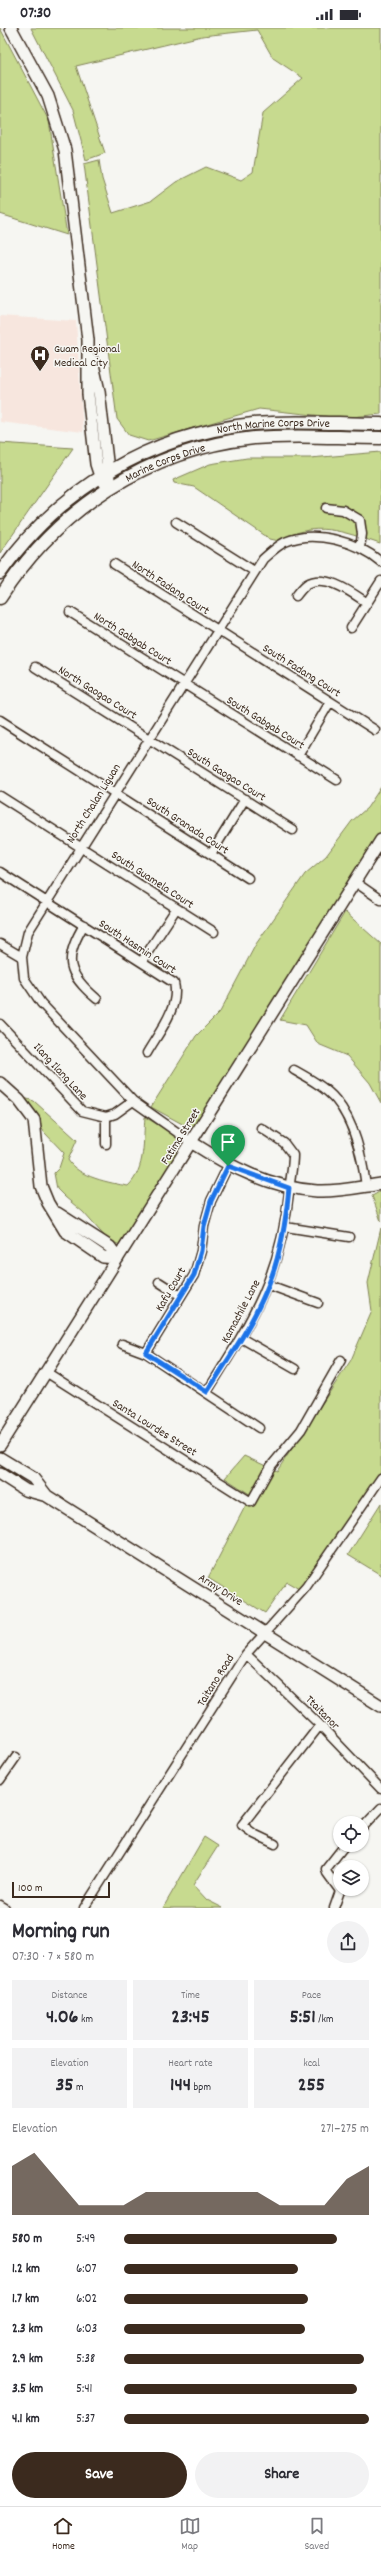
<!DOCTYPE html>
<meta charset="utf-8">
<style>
:root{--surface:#fff;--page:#f2f2f3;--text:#2b2b33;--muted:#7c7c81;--line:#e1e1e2;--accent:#3b2a1e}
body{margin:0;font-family:Dekko,sans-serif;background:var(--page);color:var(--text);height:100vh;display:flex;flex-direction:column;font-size:15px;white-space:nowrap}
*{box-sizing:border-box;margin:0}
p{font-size:13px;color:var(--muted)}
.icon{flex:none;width:22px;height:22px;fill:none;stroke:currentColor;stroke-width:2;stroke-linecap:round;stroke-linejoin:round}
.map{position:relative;height:1880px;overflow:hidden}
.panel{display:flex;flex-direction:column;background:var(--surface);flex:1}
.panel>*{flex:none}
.buttons{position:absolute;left:333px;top:1788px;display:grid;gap:8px}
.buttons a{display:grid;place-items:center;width:36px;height:36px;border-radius:50%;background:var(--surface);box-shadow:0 1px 3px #0004;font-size:20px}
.scale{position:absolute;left:12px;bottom:10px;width:98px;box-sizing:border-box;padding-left:4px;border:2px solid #3b2a1e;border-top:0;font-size:11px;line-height:14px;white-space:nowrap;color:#3b2a1e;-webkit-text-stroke:3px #f6f6f2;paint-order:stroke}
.pin{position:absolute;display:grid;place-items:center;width:34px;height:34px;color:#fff;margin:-41px -17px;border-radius:50% 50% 50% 0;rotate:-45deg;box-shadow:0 0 4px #0007}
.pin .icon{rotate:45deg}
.round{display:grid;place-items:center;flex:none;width:42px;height:42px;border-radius:21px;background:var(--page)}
.overview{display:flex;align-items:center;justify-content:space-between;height:68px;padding:0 12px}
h1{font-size:22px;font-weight:700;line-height:30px}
.metrics{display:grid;grid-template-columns:repeat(3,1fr);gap:6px;height:68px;padding:4px 12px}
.metrics div{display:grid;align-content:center;border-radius:0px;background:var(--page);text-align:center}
.metrics b{font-size:20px;font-weight:700}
.metrics small{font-size:11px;font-weight:400}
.metrics p{font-size:11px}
.chart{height:112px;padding:8px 12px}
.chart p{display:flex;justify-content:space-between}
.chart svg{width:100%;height:72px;margin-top:4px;fill:var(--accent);opacity:.7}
.cta{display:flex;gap:8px;margin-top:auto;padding:8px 12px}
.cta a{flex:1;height:46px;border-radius:24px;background:var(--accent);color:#fff;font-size:16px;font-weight:700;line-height:46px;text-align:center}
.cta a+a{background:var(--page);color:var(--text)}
ul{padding:0 12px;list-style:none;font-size:13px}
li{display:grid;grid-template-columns:64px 48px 1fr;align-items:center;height:30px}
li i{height:10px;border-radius:5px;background:var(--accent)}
.status{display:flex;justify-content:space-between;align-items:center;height:28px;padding:0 20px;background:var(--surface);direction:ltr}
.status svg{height:11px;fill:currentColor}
.menu{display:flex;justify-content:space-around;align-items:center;height:56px;border-top:1px solid var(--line);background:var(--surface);font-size:11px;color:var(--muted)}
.menu a{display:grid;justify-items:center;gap:2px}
.menu .on{color:var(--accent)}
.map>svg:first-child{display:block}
.built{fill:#f7e6de}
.green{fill:#c7da8f;stroke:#818256}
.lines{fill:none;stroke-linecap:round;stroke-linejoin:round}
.street-casing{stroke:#3b2a1e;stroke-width:11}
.secondary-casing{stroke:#3b2a1e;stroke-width:14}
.primary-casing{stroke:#3b2a1e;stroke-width:15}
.street{stroke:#f6f6f2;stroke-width:8}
.secondary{stroke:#f6f6f2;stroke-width:11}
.primary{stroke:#f6f6f2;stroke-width:12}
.route-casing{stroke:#fff;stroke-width:8}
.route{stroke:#1a73e8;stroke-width:5}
.labels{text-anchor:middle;stroke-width:3;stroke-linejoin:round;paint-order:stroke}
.poi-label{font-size:12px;fill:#3b2a1e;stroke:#f6f6f2;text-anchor:start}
.street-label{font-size:12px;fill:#3b2a1e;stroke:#f6f6f2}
</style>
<div class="status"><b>07:30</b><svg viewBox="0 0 49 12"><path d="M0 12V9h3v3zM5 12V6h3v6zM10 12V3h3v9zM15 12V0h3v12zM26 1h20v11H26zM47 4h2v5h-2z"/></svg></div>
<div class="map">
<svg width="381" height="1880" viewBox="0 0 381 1880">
<rect width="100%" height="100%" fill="#f6f6f2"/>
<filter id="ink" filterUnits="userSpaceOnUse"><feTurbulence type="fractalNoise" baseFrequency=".025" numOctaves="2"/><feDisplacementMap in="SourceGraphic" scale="8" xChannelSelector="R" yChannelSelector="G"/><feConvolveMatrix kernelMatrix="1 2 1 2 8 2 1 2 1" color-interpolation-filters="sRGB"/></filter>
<g filter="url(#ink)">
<path class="built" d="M0,288L76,293L83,404L0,394Z"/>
<path class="green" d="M0,0L49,93L67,207L0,186Z
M31,0H381V386L342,390L259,381L148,413L129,407L117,391L84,136L99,132L102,151L113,185L151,173L176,154L206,139L241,152L253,144L263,85L303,50L273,30L257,2L202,8L76,38L105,125L86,132L73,82Z
M0,415L73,420L0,525Z
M381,424L380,516C342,503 315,492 279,513L270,511L194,459L174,455L173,452L210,436L247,430H310Z
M381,759V806L201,1090L193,1098H186L151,1079L196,1008L220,984L256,916L305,846L326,828L352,793L367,780Z
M345,884L381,916V1075L370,1055L347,1028L318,1016L306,997L280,992Z
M24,1070L34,1073L77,1112L68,1132C78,1149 110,1155 128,1158C146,1141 143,1111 145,1089L182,1111L183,1120L120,1217L108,1212L83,1184L65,1169L57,1161L54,1145L59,1140L64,1125L44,1104Z
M381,1163V1193L372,1168Z
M381,1200V1443L299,1561L287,1554L265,1585L208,1550L251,1467L225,1450L244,1428L277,1443L351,1332L372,1283L368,1255Z
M381,1475V1547L348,1527Z
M204,1809L218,1818L193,1857L207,1872L223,1880H163Z"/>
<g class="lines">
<defs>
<path id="street" d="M326,480L343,482L360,492L362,506L360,520
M176,494L254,543
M114,536L375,702
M296,568C299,564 303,559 307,556C325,545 351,564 366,574
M70,584L337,752
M351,600L381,553
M35,639L293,802
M0,692L248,850
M298,728L330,674
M0,768L214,904
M211,826L245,771
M0,844L174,955C180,979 159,1004 147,1025
M355,854L381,872
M84,897C63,931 67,946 97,971
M0,916L22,929
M142,933L176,881
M0,996L82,1083L106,1089L115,1086L133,1073
M294,1042C308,1050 325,1059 336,1072C355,1095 362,1129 366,1158
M106,1089V1116
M191,1114L133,1073L41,975L24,950L22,929L28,904L263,531C270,525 277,518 285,514C314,501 358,514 381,534
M286,1199L349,1209
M159,1254L181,1268
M269,1257L318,1275
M241,1310L295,1341
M122,1316L146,1325L259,1400
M146,1325L194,1247L201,1223L204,1198L211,1173L228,1138
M46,1344L251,1474L271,1438L301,1402L341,1332
M207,1364C251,1294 281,1248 289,1164C290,1151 293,1140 293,1127L284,1115L261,1100
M246,1626L320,1697L381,1761
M0,1752L16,1729
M362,1800L381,1780
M275,1816L254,1806L242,1797L320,1697
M0,1877L5,1880
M84,1880L246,1626L306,1559L381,1450
M334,1880L340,1863L327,1845L326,1841L345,1817"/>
<path id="secondary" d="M11,0L48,68L65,122L88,312V366L96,436L100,448L108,460
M92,332L99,363L109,451
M0,1055L19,1072L34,1092L41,1158L48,1175L65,1203L103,1229L118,1230
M191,1114C230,1139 271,1160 317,1163C339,1164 360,1159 381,1156
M57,1185L110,1219L118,1230
M0,1417L381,812
M0,1430L33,1450L47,1468
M0,1446L25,1462L47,1468L381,1678"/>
<g id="primary">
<path id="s1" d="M0,545C59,461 151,406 253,396C296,392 339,396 381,396"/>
<path id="s2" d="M0,570C57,481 148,421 254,410C296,406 339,410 381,410"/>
</g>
</defs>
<use href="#street" class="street-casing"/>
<use href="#secondary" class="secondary-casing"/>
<use href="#primary" class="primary-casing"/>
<use href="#street" class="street"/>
<use href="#secondary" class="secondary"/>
<use href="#primary" class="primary"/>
</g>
</g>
<g class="lines" filter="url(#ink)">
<defs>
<path id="route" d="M228,1138L289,1160C286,1193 281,1227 268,1258C253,1296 229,1330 207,1364L146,1325L194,1247L201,1223L204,1198L211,1173Z"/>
</defs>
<use href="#route" class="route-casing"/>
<use href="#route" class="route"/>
</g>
<defs>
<symbol id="hospital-pin" viewBox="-11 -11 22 30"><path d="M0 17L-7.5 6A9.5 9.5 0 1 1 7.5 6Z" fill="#3b2a1e" stroke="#f6f6f2"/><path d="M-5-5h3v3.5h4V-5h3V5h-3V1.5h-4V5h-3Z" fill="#fff"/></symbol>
</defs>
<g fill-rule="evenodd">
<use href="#hospital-pin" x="29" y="316" width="22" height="30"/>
</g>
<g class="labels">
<g class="poi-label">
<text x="54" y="324">Guam Regional<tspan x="54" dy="14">Medical City</tspan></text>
</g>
<g class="street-label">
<text dy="4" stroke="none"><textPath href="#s1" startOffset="323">North Marine Corps Drive</textPath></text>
<text dy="4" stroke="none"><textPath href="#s2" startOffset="218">Marine Corps Drive</textPath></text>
<text transform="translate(171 559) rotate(33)" y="4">North Fadang Court</text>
<text transform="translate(133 610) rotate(32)" y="4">North Gabgab Court</text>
<text transform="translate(302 642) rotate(32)" y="4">South Fadang Court</text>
<text transform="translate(98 664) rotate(32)" y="4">North Gaogao Court</text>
<text transform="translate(266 694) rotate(32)" y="4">South Gabgab Court</text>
<text transform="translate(227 746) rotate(32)" y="4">South Gaogao Court</text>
<text transform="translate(93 775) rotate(-58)" y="4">North Chalan Liguan</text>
<text transform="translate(188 797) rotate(33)" y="4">South Granada Court</text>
<text transform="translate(153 851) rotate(33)" y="4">South Guamela Court</text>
<text transform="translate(138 918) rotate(33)" y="4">South Hasmin Court</text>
<text transform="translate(61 1043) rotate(47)" y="4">Ilang Ilang Lane</text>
<text transform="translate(180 1108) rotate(-58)" y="4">Fatima Street</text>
<text transform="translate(170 1261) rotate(-60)" y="4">Kafu Court</text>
<text transform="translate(240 1283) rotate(-62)" y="4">Kamachile Lane</text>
<text transform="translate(155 1399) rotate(32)" y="4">Santa Lourdes Street</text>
<text transform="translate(221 1561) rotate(32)" y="4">Army Drive</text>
<text transform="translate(215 1652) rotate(-58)" y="4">Taitano Road</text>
<text transform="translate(323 1684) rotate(45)" y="4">Ttaitanor</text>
</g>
</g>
</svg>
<div class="buttons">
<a><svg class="icon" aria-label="locate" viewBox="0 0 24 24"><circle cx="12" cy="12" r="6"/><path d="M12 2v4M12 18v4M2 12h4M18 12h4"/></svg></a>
<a><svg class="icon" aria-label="layers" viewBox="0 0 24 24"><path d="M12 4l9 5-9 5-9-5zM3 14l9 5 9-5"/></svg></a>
</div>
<div class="scale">100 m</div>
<div class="pin" style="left:228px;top:1138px;background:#1e9e55"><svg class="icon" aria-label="arrive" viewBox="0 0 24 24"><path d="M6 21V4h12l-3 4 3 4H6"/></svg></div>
</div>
<section class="panel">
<div class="overview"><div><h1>Morning run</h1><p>07:30 · 7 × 580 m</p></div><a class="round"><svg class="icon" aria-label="share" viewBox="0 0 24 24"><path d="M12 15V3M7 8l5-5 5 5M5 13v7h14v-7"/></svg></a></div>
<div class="metrics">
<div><p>Distance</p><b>4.06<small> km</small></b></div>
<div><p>Time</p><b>23:45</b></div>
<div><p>Pace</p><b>5:51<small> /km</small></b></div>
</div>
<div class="metrics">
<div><p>Elevation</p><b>35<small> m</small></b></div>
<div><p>Heart rate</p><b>144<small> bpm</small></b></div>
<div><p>kcal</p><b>255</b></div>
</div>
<div class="chart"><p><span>Elevation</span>271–275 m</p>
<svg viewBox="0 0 160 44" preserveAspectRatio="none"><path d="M0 44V14L10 6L20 22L30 38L40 38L50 38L60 30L70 30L80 30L90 30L100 30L110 30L120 38L130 38L140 38L150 22L160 14V44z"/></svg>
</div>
<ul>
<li><b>580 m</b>5:49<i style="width:87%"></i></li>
<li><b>1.2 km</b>6:07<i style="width:71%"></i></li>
<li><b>1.7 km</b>6:02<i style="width:75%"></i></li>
<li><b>2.3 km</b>6:03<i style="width:74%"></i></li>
<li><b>2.9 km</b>5:38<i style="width:98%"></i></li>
<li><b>3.5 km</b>5:41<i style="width:95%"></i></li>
<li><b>4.1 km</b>5:37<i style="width:100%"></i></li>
</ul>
<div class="cta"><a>Save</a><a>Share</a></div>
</section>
<nav class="menu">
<a class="on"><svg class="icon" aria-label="home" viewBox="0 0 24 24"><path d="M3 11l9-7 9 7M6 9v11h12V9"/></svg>Home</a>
<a><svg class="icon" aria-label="map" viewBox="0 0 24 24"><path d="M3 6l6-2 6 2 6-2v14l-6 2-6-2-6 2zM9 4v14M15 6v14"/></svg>Map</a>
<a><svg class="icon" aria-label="saved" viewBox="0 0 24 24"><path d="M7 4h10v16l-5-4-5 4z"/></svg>Saved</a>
</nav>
